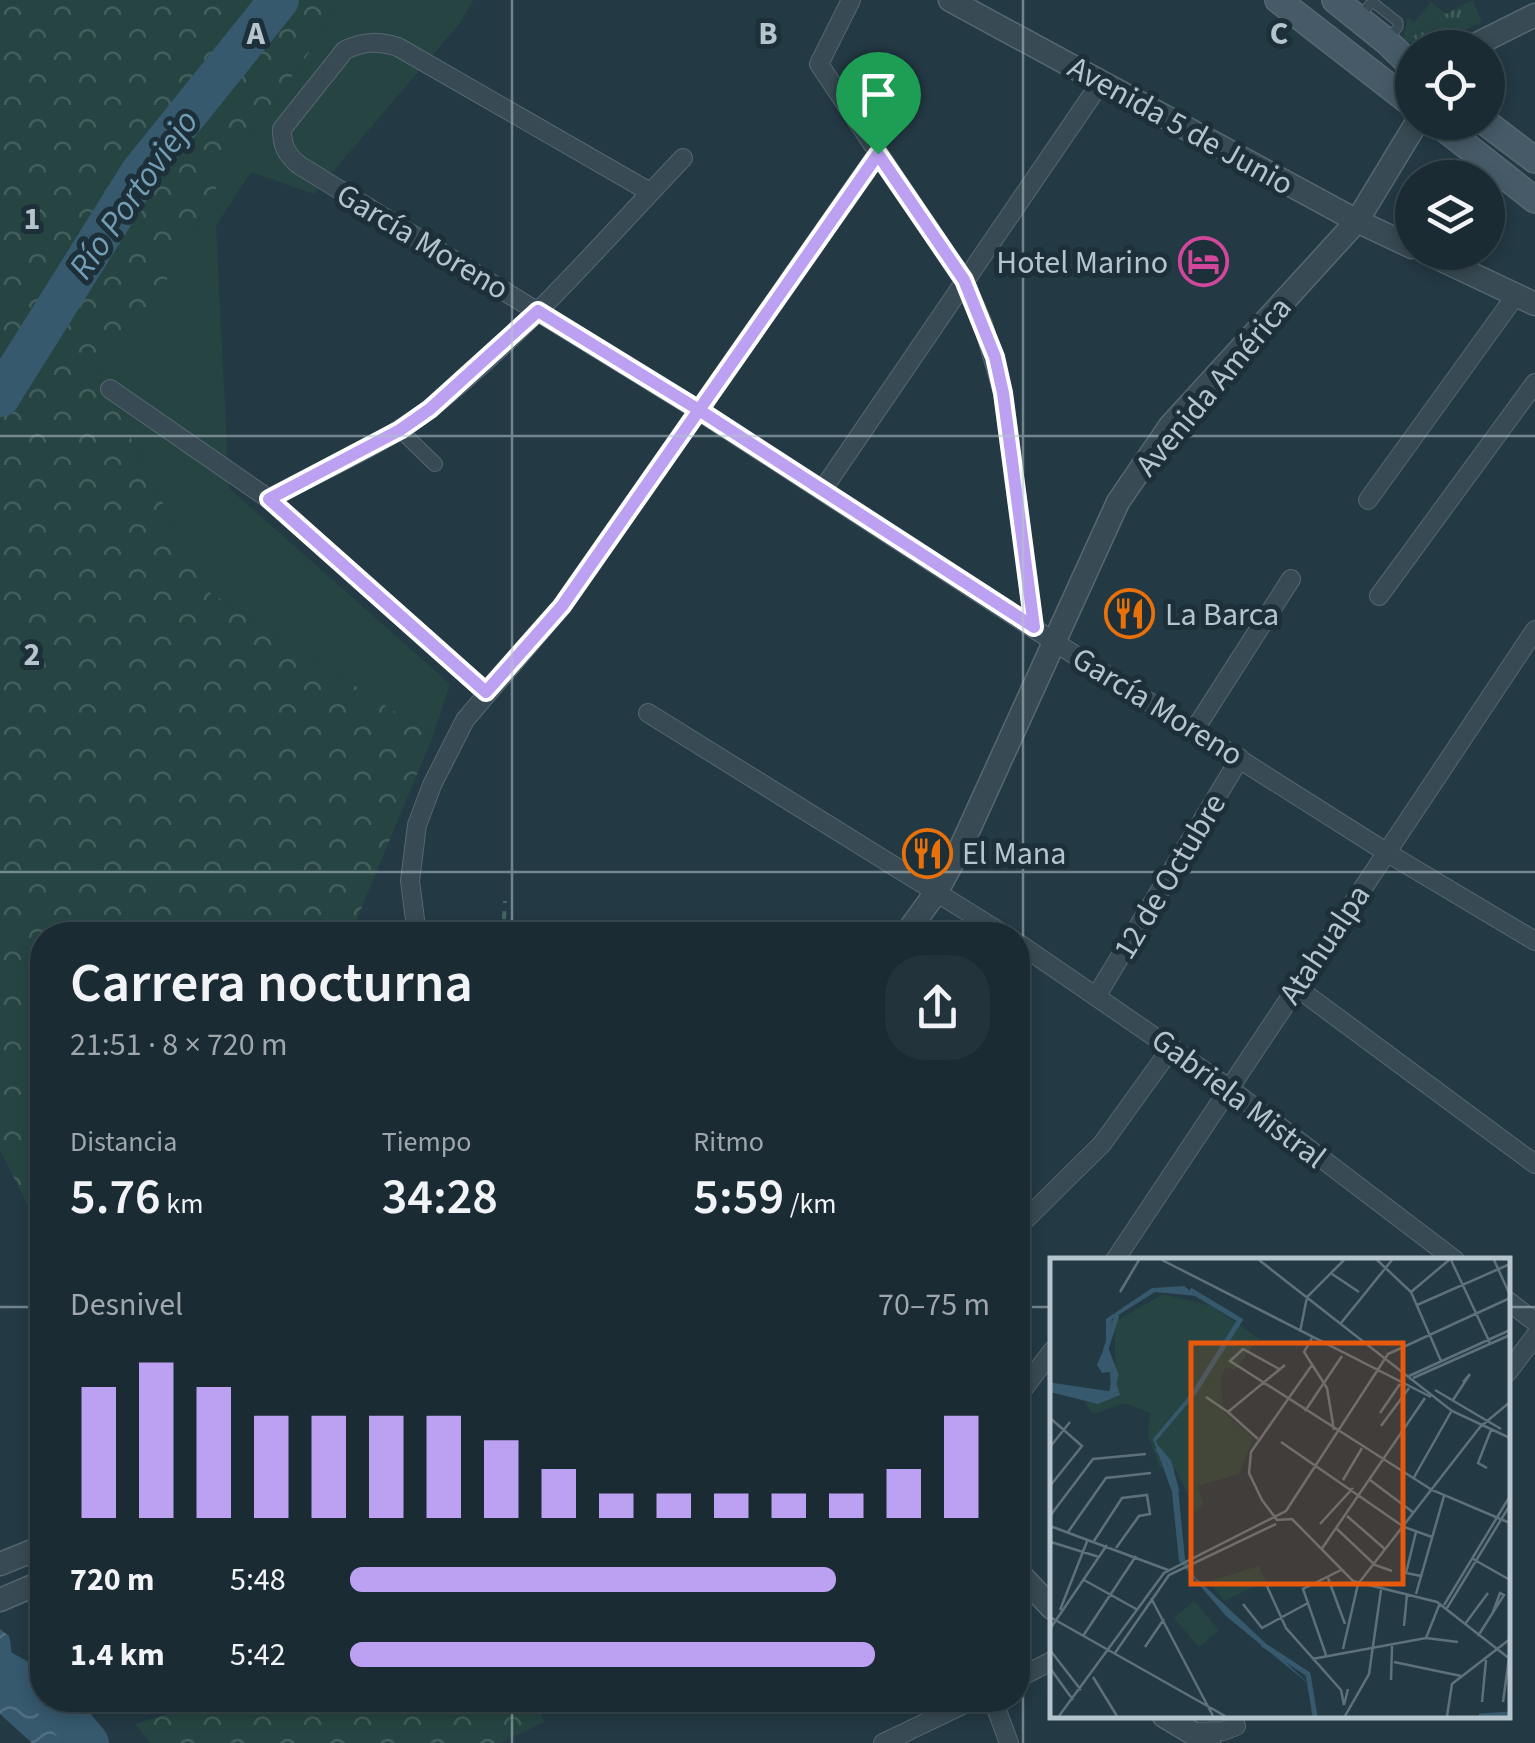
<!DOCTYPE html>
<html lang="es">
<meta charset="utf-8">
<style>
:root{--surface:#1a2b33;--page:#23333b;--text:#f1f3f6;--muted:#9fa7ac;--line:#38474e;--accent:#bca0f2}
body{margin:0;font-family:"Source Sans 3",sans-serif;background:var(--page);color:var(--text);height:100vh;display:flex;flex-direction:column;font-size:38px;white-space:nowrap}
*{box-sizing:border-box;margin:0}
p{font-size:32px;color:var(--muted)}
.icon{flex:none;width:55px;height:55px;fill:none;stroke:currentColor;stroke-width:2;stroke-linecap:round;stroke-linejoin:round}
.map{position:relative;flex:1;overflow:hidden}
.drawer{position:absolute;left:30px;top:922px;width:1000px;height:790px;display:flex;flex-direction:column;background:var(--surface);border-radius:40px;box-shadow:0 5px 15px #0003,0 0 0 2px var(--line)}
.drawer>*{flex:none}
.buttons{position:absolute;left:1395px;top:30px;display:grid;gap:20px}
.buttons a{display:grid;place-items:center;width:110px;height:110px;border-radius:50%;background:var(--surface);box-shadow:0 5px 15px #0003,0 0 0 2px var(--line);font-size:50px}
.pin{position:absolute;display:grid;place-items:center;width:85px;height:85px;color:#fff;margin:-102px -42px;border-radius:50% 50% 50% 0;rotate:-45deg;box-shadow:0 0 10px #0007}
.pin .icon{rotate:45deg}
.round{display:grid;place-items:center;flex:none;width:105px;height:105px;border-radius:40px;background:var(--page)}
.head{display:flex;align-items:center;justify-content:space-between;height:170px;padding:0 40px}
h1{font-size:55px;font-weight:600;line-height:75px}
.stats{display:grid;grid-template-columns:repeat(3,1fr);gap:15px;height:170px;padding:10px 40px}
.stats div{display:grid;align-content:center}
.stats b{font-size:50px;font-weight:600}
.stats small{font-size:28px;font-weight:400}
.stats p{font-size:28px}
.chart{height:280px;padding:20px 40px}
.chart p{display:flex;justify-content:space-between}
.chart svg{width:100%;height:180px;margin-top:10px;stroke:var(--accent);stroke-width:6}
ul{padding:0 40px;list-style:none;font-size:32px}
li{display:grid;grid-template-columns:160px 120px 1fr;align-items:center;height:75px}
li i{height:25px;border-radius:12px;background:var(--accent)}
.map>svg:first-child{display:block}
.grass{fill:#264542}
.forest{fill:url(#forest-crowns)}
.park{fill:url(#park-tufts)}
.water{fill:url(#water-waves)}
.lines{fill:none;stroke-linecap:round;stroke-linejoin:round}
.river{stroke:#36596d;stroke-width:40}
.service-casing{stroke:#566771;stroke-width:11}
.pedestrian-casing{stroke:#566771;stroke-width:16}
.minor-casing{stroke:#566771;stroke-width:20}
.tertiary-casing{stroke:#566771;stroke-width:25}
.secondary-casing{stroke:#566771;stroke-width:28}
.path{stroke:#46635f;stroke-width:4;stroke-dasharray:8 8;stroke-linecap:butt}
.service{stroke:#384a53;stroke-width:9}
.pedestrian{stroke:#384a53;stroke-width:14}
.minor{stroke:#384a53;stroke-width:18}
.tertiary{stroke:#384a53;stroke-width:22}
.secondary{stroke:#465a67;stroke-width:25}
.route-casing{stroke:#fff;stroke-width:20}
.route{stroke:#bca0f2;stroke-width:12}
.grid{fill:none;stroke:#b5c4cd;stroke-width:2.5;stroke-opacity:0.55}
.labels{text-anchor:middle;stroke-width:10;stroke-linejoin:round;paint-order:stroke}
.street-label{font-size:32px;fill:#b5c4cd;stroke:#1d2f39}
.poi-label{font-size:32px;fill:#b5c4cd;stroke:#1d2f39;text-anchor:start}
.water-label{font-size:35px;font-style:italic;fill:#729db4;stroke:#1d2f39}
.inset-river{fill:none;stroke:#36596d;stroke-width:5}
.inset-road{fill:none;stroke:#5d717b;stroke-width:2.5}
.view{fill:#e8590c;fill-opacity:0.15;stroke:#e8590c;stroke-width:5}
.inset-edge{fill:none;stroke:#b5c4cd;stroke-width:5}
.grid-label{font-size:32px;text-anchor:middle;font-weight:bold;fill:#b5c4cd;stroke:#1d2f39;stroke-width:10;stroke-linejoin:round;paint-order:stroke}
</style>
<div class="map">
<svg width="1535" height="1743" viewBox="0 0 1535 1743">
<defs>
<pattern id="forest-crowns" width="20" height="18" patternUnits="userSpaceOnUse" patternTransform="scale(2.5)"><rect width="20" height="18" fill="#264542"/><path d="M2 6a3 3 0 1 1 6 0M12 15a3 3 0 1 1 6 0" fill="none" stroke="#435e5c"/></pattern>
<pattern id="park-tufts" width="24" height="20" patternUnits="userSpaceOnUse" patternTransform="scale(2.5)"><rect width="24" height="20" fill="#264542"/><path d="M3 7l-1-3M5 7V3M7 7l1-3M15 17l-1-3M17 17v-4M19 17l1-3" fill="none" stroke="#435e5c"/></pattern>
<pattern id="water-waves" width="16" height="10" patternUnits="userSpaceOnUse" patternTransform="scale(2.5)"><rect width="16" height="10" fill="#36596d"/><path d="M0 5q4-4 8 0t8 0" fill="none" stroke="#516f81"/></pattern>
</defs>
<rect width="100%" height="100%" fill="#233944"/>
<path class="grass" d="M337,0H473L460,23L314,194L251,172L216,226L229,488L450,684L433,736L206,590L92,359L159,294L230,162L316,43Z"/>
<path class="forest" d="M0,0H337L316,43L230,162L159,294L92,359L206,590L433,736L350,935H42V1215L36,1222L0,1150Z
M212,1700H534L544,1722L500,1743H151L135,1724Z"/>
<path class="park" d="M1472,0L1482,22L1429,47L1403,41L1408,17L1414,23L1431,2L1446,14Z"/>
<path class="water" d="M47,301L34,367L0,407V367L23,331Z
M0,1629L9,1636C12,1647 11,1657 13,1668C20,1700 51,1701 77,1705L105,1743H32L0,1714Z"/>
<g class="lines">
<path class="river" d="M0,397L140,173L279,0
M0,1669L42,1692
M53,1700L89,1743"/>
<defs>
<path id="service" d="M1360,17L1369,5L1374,3L1398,22V27L1387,40"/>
<path id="pedestrian" d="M400,430L435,464"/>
<path id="minor" d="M851,0L819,64L964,281L983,324L1003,393L1034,627
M650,192L398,47C378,41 365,41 345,50L282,129C282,146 286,154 299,165L699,411L1056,643L1386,852L1535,941
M110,389L269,499C321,470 381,446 428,410C522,337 601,244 683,158
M823,489L1101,82
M269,499L486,692
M1368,500L1516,295
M1379,596L1535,383
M648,713L1005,935
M1195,729L1291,579
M417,935L410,881L417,825L432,785L465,720L562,606L878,153
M1018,943L1229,1088L1455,1260
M1296,987L1535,1164
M1097,995L1240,758
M1018,1227L1102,1144L1172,1047
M1115,1260L1535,630
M1508,1301L1535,1322
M1508,1372L1535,1336
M1018,1396L1052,1351
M1018,1678L1052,1661
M993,1700L1009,1743
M1193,1732L1223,1731L1236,1726
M883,1743L973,1700"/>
<path id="tertiary" d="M950,0L1357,221L1412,247
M1469,48L1535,15
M1425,252L1535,304
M905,935L937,891L960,849L1118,502L1170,426L1357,221L1417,122
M0,1564L42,1547
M1018,1572L1052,1608
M0,1600L42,1582
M1164,1716L1209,1743"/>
<path id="secondary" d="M1278,0L1412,104
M1335,0L1386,41L1412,66
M1436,122L1535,200
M1485,122L1535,160"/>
</defs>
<use href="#service" class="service-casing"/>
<use href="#pedestrian" class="pedestrian-casing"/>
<use href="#minor" class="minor-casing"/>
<use href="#tertiary" class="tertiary-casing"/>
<use href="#secondary" class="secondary-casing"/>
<path class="path" d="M503,935L505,901"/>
<use href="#service" class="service"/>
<use href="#pedestrian" class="pedestrian"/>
<use href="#minor" class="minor"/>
<use href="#tertiary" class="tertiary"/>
<use href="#secondary" class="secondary"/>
</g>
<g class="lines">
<defs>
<path id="route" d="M878,154L699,410L538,311L430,409L400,430L269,499L486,692L562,606L699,410L1034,627L1003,393L995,357L964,280L878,154"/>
</defs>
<use href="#route" class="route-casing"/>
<use href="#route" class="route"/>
</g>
<path class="grid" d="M512,0V935M1023,0V1743M0,436H1535M0,872H1535M0,1307H42M1018,1307H1052M1508,1307H1535M512,1700V1743"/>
<defs>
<symbol id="hotel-ring" viewBox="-11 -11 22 22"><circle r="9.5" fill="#1d2f39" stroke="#d1479c" stroke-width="1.5"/><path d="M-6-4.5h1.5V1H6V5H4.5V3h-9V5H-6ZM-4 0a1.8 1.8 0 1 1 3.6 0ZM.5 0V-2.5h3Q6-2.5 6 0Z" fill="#d1479c"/></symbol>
<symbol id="restaurant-ring" viewBox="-11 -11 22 22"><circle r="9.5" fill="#1d2f39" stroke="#e8710a" stroke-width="1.5"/><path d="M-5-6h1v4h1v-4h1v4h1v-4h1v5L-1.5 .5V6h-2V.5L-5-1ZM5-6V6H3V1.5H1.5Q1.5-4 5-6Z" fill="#e8710a"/></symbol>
</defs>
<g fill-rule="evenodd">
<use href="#hotel-ring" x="1176" y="234" width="55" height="55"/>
<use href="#restaurant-ring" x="1102" y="586" width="55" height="55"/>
<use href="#restaurant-ring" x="900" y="826" width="55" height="55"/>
</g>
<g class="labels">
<g class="street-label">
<text transform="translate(1181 125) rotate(29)" y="11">Avenida 5 de Junio</text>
<text transform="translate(423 241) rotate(31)" y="11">García Moreno</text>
<text transform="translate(1213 386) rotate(-50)" y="11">Avenida América</text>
<text transform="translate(1158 706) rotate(32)" y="11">García Moreno</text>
<text transform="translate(1169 876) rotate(-59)" y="11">12 de Octubre</text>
<text transform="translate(1324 944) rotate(-56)" y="11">Atahualpa</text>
<text transform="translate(1239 1098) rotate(37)" y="11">Gabriela Mistral</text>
</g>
<g class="poi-label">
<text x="1168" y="273" text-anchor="end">Hotel Marino</text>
<text x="1165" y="625">La Barca</text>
<text x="962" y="864">El Mana</text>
</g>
<g class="water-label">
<text transform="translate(133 194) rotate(-55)" y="12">Río Portoviejo</text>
</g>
</g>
<g transform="translate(1050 1258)">
<rect width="460" height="460" fill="#233944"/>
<path d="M195,71L209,81L184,112L176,109L171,117L173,153L203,180L201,187L169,167L154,135ZM144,343L169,372L149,389L124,360Z" fill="#264542"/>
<path d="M113,36L162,48L195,71L154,135L170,167L201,187L189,216L148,228L153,246L146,254L126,212L110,210L98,178L100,155L75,145L43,156L35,144L67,139L64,64ZM209,308L216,323L174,343L160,323Z" fill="#264542"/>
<path d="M134,28L147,38L105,34L62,61L58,99L70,137L48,146L0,134V128L61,138L60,114L52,115L47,107L56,85V61L102,30ZM148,127L146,136L106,183L128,230L135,301L145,319L261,428L176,358L129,303L122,234L103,181Z" fill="#36596d"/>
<path class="inset-river" d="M140,32L190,62L144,135M0,127L61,136L66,117L56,91L67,57M107,190L119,204L127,234M212,386L258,416L265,458M429,458L460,456"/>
<path class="inset-road" d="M112,2L381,139M209,2L402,153L460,180M327,2L361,34L391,103M401,2L440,85M444,2L460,37M282,16L309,34M70,34L89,2M361,34L399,2M367,47L460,6M291,65L342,2M250,74L257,39L294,2M262,80L254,94L277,130L284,172M262,107L201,194L199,215L212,242L227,262L242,261L303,323L387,344L460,401M231,112L193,91L180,103L382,232L460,265M359,118L460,72M363,120L460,77M385,132L451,171M156,139L178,154L235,107M403,142L420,116L413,124M255,153L292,98M178,154L208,181M330,155L350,126M0,160L32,188L0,228M331,168L359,130M231,184L354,269L382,279M0,189L20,164M437,210L428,205L441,172M363,221L401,154M293,222L312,190M320,222L364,255M0,258L43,201L96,196M297,258L336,292M270,266L303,230M0,268L118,312M287,271L325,307L342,313M18,274L56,220L101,215M366,274L356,315L371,318M44,283L72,240L97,237L100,256L89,258L66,290M1,284L49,299M271,292L375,140M423,301L460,322M278,320L295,366M34,322L88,352M216,326L236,370L291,432L294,447L298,431M366,336L394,238M101,340L163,458M193,346L212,370L258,345M394,347L460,238M397,350L460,247M10,352L38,281M0,359L175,458M415,366L438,335M354,368L357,336M0,371L57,287M33,378L86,298M428,378L454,337L450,335L443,354M376,380L390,345M95,389L114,361M293,391L308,326L430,169L460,144M0,392L31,432M65,395L119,317L226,266M276,397L253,331L291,312M262,401L376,380L408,384M344,404L411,418M0,410L23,442M43,419L67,458M341,422L342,388M432,444L436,402M453,444L459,400M9,458L114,315L236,253L338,96L460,40M295,458L319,416L331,332M397,458L402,426L460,381"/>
<path class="view" d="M141,85H353V326H141Z"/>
<rect width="460" height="460" class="inset-edge"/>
</g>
<g class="grid-label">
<text x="256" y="44">A</text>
<text x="768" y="44">B</text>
<text x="1279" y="44">C</text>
<text x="32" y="229">1</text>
<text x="32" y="665">2</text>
</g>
</svg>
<div class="buttons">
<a><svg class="icon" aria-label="locate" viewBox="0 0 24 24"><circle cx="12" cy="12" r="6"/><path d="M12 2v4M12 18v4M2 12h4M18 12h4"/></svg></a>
<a><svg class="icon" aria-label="layers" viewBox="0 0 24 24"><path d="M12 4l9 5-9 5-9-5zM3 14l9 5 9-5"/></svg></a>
</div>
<div class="pin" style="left:878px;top:154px;background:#1e9e55"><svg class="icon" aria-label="arrive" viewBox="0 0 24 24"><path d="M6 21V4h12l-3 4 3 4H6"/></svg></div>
<section class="drawer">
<div class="head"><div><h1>Carrera nocturna</h1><p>21:51 · 8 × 720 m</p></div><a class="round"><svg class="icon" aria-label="share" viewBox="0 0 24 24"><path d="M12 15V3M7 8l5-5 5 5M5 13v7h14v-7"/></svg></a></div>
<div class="stats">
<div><p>Distancia</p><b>5.76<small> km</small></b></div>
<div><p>Tiempo</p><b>34:28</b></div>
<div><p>Ritmo</p><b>5:59<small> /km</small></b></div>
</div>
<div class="chart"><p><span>Desnivel</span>70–75 m</p>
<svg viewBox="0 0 160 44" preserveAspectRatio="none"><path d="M5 44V12M15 44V6M25 44V12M35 44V19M45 44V19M55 44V19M65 44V19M75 44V25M85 44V32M95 44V38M105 44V38M115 44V38M125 44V38M135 44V38M145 44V32M155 44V19"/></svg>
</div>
<ul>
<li><b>720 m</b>5:48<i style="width:76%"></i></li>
<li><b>1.4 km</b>5:42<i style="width:82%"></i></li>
</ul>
</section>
</div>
